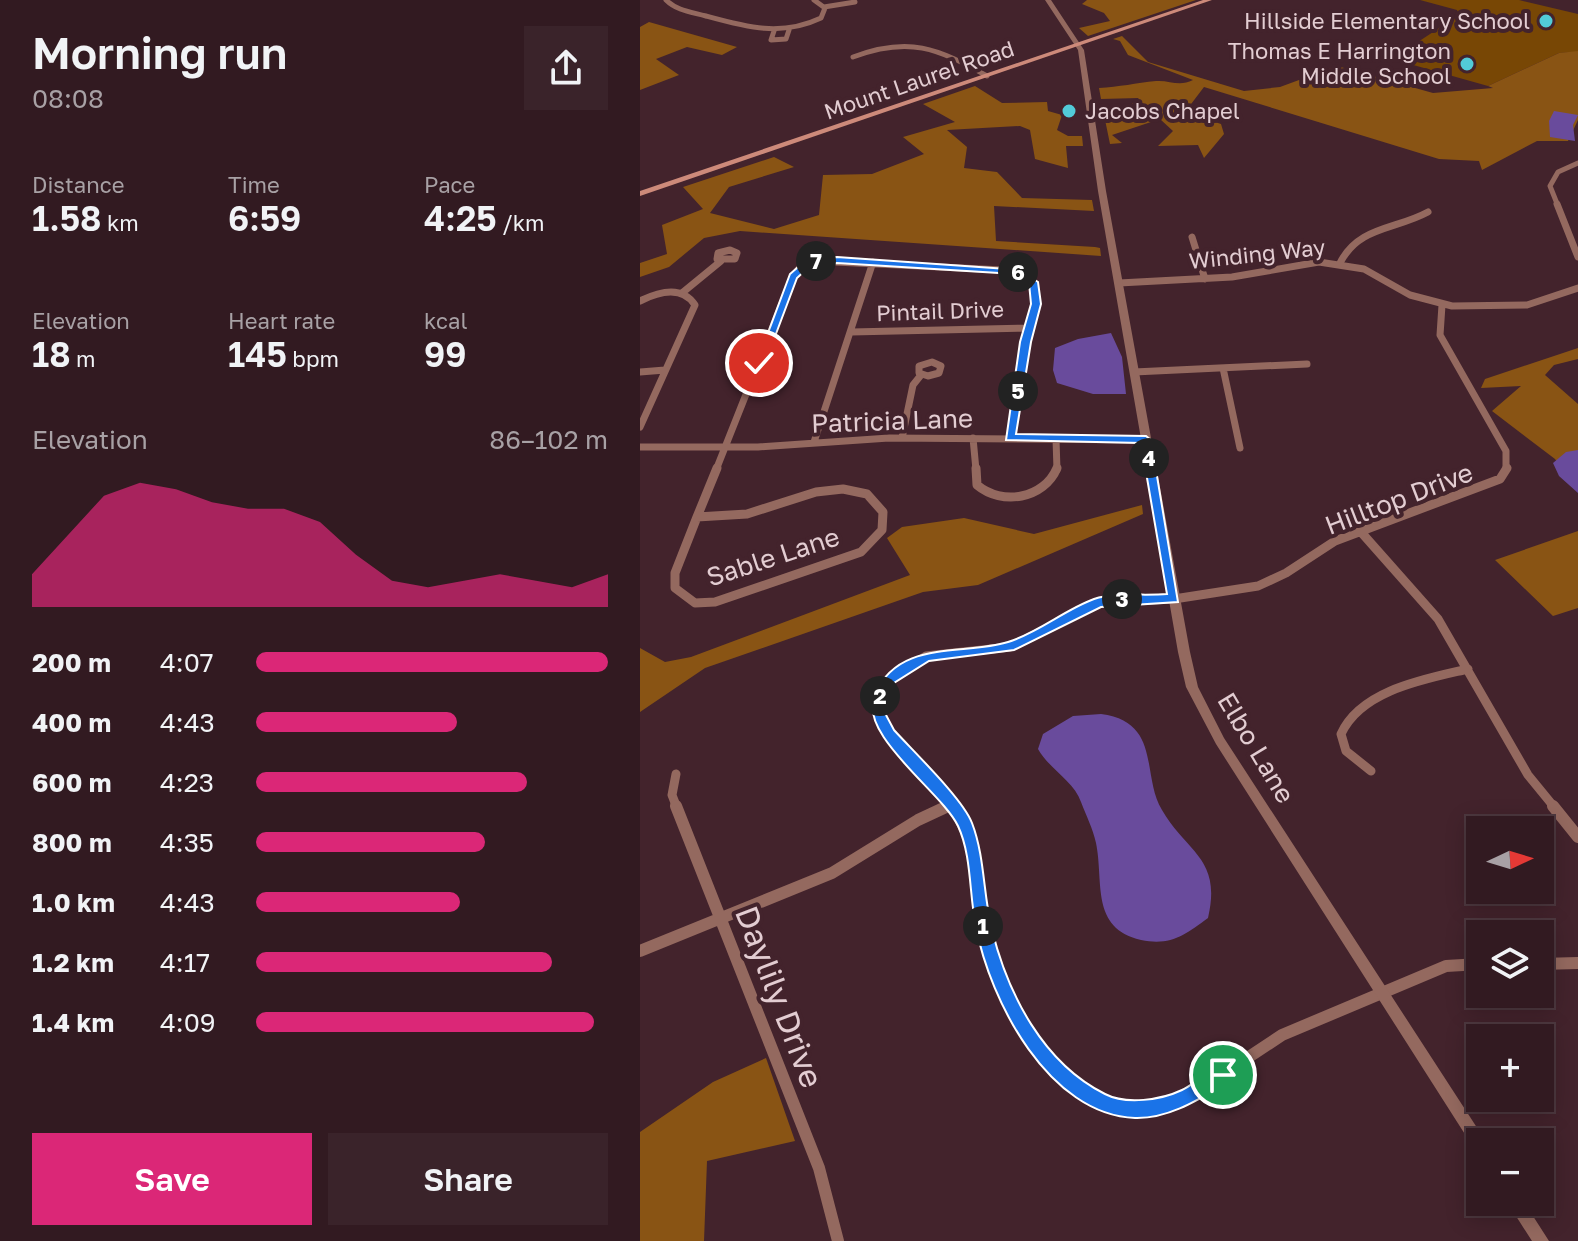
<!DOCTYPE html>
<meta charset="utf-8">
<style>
:root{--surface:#321a21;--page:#3a232a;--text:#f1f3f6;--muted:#a8a1a5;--line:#4d383f;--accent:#db2777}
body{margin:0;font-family:"Golos Text",sans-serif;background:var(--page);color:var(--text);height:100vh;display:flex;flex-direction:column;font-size:30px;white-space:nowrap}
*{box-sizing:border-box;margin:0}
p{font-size:26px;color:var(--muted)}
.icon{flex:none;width:44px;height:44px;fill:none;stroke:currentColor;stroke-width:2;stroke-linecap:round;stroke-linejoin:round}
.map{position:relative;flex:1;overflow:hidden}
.drawer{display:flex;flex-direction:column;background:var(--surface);width:640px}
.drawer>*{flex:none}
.needle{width:52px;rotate:86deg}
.tools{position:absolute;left:826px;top:816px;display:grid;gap:16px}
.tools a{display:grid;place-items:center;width:88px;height:88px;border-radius:0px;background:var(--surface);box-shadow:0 4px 20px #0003,0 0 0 2px var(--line);font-size:40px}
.pin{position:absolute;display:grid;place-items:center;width:68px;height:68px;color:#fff;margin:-34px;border:4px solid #fff;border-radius:50%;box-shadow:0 2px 8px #0007}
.km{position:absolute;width:40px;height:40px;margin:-20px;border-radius:50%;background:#222;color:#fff;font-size:22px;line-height:40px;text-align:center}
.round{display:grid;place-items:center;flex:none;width:84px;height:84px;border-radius:0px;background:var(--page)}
.summary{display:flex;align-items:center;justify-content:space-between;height:136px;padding:0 32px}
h1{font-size:44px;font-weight:600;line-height:60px}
.metrics{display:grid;grid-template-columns:repeat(3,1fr);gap:12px;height:136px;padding:8px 32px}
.metrics div{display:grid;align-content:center}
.metrics b{font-size:34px;font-weight:600}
.metrics small{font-size:22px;font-weight:400}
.metrics p{font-size:22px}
.chart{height:224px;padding:16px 32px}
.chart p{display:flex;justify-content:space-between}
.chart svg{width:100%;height:144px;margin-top:8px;fill:var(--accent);opacity:.7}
.button{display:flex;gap:16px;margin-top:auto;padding:16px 32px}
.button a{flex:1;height:92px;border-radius:0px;background:var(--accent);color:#fff;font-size:32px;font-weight:600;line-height:92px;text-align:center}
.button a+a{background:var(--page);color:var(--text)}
ul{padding:0 32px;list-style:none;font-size:26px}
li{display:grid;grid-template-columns:128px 96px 1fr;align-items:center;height:60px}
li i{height:20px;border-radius:10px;background:var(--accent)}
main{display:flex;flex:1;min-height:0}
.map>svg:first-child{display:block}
.green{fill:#784705}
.forest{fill:#895414}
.water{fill:#694b9c}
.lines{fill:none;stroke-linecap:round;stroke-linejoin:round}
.minor-far3{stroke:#94695f;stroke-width:5}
.minor-far2{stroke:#94695f;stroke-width:7}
.minor-far1{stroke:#94695f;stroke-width:9}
.minor{stroke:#94695f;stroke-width:12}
.tertiary{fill:#94695f;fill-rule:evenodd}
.secondary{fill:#cd8a7a;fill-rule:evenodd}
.route{fill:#1a73e8;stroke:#fff;stroke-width:2}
.poi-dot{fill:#52cbd8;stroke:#43232c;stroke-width:3}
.labels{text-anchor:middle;stroke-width:8;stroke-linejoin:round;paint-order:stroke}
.far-poi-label{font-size:22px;fill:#e3cdd2;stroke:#43232c;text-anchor:end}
.far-street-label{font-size:22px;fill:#e3cdd2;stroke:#43232c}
.street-label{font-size:26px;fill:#e3cdd2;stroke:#43232c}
.near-street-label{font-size:32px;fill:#e3cdd2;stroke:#43232c}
</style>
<main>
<section class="drawer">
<div class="summary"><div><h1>Morning run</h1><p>08:08</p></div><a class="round"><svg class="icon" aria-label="share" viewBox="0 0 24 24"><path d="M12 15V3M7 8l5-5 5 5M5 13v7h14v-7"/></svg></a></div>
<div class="metrics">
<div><p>Distance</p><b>1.58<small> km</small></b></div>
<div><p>Time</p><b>6:59</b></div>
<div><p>Pace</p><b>4:25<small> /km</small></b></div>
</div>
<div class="metrics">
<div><p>Elevation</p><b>18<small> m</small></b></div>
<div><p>Heart rate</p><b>145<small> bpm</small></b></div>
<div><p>kcal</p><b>99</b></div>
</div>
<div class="chart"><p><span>Elevation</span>86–102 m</p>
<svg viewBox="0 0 160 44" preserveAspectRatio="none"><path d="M0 44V34L10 22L20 10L30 6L40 8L50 12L60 14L70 14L80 18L90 28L100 36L110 38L120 36L130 34L140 36L150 38L160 34V44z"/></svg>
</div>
<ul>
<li><b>200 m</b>4:07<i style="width:100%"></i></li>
<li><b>400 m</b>4:43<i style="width:57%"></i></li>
<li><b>600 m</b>4:23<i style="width:77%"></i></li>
<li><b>800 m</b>4:35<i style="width:65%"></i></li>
<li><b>1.0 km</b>4:43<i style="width:58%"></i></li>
<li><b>1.2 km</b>4:17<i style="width:84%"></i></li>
<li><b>1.4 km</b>4:09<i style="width:96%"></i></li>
</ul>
<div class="button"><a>Save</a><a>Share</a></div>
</section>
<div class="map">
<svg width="938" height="1241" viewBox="0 0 938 1241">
<rect width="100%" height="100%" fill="#43232c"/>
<path class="green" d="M780,0H879L938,14V52L919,53L848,86L752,59L819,15L817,10Z"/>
<path class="forest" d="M447,0H556L448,36L439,28L470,21L464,13L442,4Z
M9,22L97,47L82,55L47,47L16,59L39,75L0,90V27Z
M482,36L508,62L604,91L640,87L697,66L793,93L853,88L848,86L919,53L938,51V120L928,141H897L842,170L839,161L799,159L564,87L545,112L581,124L584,134L564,158L558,145L518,146L533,131L520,119L472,135L482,143L470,144L463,110L486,109L499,98L461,99L459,88C479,87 496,83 516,81C530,80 539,87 553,80L488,55L480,41L473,39Z
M335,86L362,103L407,102L408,111L422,115L417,130L428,136H442L443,146H426L428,168L395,159L390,130L380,126L307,130L327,147L324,168L357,172L382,198L452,200L454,211L354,206L356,241L455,247L460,248L461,256L100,231L64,238L29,267L0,277V263L27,254L22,225L63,209L43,187L134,157L154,167L89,187L70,213L134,229L179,215L183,175L232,174L284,154L263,137L315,122L283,104Z
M938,348V359L914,365L905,375L938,404V492L915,459L852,411L881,386L841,388L845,379Z
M502,505L503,514L338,585L283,592L65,668L0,712V648L25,662L51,657L270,575L247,538L262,527L324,518L394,534Z
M938,531V608L913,616L855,560Z
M126,1058L155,1141L67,1161L64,1241H0V1132L73,1082Z"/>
<path class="water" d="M914,111L938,115L933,125L935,141L910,137L909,121Z
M471,333L482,357L486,394H453L417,383L413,370L415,348L438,339Z
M938,450V493L919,476L913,463L926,452Z
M461,714C522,722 501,776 522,810C547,853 582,858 568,918C545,935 531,946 501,940C450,928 464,882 456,843C453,829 446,815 441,802C434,781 409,769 398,749L403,734L433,716Z"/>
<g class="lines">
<path class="minor-far3" d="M26,0C37,11 52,12 66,16C106,27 141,37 181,18L185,8L174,0
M184,7L215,2
M134,31L131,40L146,39L149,30
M213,57C269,36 297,48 347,76
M918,206L910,186L918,172L938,163"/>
<path class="minor-far2" d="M917,204L938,257
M552,237L565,279
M90,250L97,253L95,259H77L78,253Z
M700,263C719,226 755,230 788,212
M479,283L592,277L679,262L724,269L770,295L812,306L887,305L938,288
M42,293L81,261
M0,301C18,292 42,285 55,305L0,427
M802,305L800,335L866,451V470
M211,332L390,328
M292,362L301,366L299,373L288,376L279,373V366Z
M583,368L600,448
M0,372L25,370
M494,372L667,364
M262,438L273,385L281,375
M333,438L336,470
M416,439L417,470
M174,442L233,262
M0,447H118L249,438L506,440
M76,470L153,276L162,265L174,261L363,270L391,278L396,308L386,342L370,437"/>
<path class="minor-far1" d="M336,468L337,485C362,506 404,499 417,468
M203,489L227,494L243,512L242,530L221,552L75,602L55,603L35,588V573L57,517L107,514L176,492Z
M57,517L77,468
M721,532L798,619L888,775L915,808
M731,771L706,751L701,734C721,690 785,679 828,669
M36,774L32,795L37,808
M304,808L313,804
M315,808L252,740L238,706L249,680L286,656L370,647L459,602L534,599L618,586L646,573L695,541L860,479L867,468"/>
<path class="minor" d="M36,806L179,1168L198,1241
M314,806L332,844L344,929L365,995L405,1058L431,1083L460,1101L493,1108L529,1104L559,1090L642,1035L806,966L840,964
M913,806L938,837
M0,951L192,873L278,820L308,806
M900,964L938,963"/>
<path class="tertiary" d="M405,0H411L444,50L466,191L550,652L558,687L584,738L845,1140L846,1142H840V1153L835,1150L576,744L546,687L538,652L458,191L438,50Z
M867,1202H884L909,1241H892Z"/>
<path class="secondary" d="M563,0H572L0,196V191Z"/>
</g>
<path class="route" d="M197,257L380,270L398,282L401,304L391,342L376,434L506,436L511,440L538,602L461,607L374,650L289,661L254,683L246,697V715L254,730C273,751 323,799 332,823C345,857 343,894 352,930C368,994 403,1063 465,1094C486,1105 521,1100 542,1090C556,1084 574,1063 590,1069V1081C561,1098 530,1119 495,1118C409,1115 350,1001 336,927C329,895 332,856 318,826C302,792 216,734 235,694C259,639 322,656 368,642C398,633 424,610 454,599C475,592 505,596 527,594L501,443L366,440L380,342L391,304L389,283L375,274L197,263L171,265L157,278L125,363L116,365L150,274L165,261Z"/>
<g class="poi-dot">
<circle cx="906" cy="21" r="8"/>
<circle cx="827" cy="64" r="8"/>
<circle cx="429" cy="111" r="8"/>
</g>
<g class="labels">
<g class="far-poi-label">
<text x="890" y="29">Hillside Elementary School</text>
<text x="811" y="59">Thomas E Harrington<tspan x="811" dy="25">Middle School</tspan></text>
<text x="445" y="119" text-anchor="start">Jacobs Chapel</text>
</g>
<g class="far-street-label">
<text transform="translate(279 80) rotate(-19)" y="8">Mount Laurel Road</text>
<text transform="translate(617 254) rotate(-6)" y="8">Winding Way</text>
<text transform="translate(300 311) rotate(-2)" y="8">Pintail Drive</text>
</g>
<g class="street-label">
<text transform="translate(252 421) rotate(-2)" y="9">Patricia Lane</text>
<text transform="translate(759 499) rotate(-21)" y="9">Hilltop Drive</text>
<text transform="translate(133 557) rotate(-18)" y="9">Sable Lane</text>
<text transform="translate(616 748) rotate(59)" y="9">Elbo Lane</text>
</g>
<g class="near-street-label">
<text transform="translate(139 997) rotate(69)" y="11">Daylily Drive</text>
</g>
</g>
</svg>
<div class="tools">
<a><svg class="needle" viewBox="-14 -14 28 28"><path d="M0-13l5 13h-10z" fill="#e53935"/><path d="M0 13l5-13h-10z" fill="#a8a1a5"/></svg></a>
<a><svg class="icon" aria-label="layers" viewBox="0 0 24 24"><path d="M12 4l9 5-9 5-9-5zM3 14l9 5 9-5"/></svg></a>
<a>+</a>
<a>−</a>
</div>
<div class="pin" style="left:583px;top:1075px;background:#1e9e55"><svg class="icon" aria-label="arrive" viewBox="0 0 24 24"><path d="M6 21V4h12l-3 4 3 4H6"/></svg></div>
<div class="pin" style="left:119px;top:363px;background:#d93025"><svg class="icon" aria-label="check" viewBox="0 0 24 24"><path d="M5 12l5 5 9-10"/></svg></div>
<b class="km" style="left:343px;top:926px">1</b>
<b class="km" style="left:240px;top:696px">2</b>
<b class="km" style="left:482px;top:599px">3</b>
<b class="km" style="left:509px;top:458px">4</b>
<b class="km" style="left:378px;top:391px">5</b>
<b class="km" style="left:378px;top:272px">6</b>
<b class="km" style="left:176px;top:261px">7</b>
</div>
</main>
